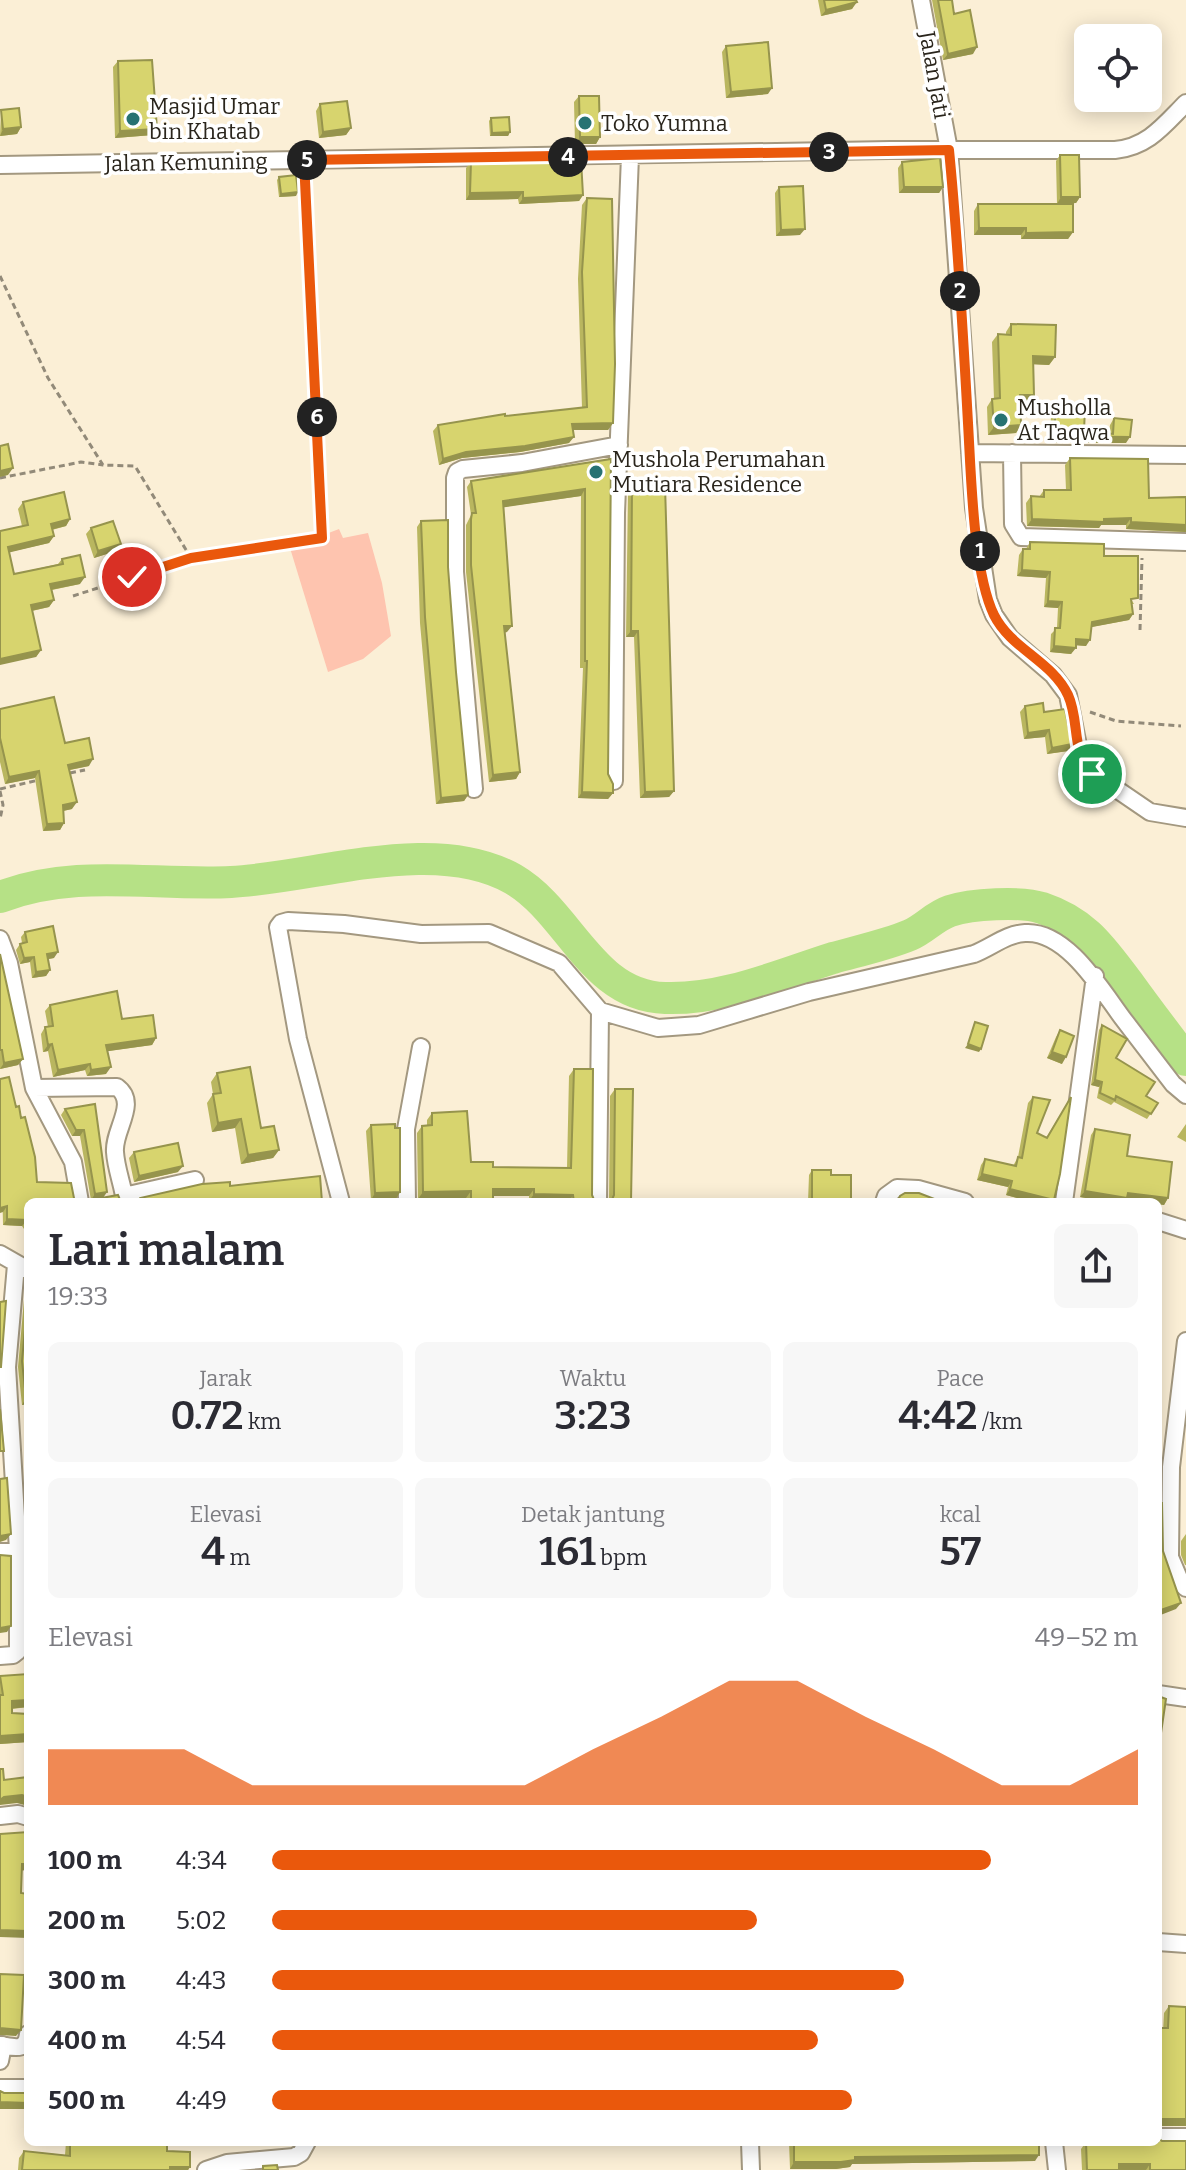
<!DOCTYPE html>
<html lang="id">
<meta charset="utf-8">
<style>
:root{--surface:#fff;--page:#f7f7f7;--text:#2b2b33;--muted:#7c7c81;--accent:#ea580c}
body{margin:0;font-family:Bitter,serif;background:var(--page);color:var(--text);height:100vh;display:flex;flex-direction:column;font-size:30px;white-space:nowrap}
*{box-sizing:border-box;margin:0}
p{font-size:26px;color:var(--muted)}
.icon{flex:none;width:44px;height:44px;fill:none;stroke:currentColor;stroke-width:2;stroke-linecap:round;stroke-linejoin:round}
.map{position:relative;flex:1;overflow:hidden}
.drawer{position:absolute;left:24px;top:1198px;width:1138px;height:948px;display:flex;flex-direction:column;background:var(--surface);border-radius:12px;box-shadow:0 4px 20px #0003}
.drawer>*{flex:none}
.controls{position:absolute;left:1074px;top:24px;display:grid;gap:16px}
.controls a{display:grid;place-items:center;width:88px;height:88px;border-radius:12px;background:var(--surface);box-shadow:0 4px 20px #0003;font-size:40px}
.pin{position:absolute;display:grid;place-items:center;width:68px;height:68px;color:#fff;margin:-34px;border:4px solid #fff;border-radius:50%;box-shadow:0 2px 8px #0007}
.km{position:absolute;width:40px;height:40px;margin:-20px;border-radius:50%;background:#222;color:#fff;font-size:22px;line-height:40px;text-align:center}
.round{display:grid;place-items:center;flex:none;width:84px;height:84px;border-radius:12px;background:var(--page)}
.overview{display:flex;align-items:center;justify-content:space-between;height:136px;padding:0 24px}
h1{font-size:44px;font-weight:600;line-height:60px}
.metrics{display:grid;grid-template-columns:repeat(3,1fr);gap:12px;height:136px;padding:8px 24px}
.metrics div{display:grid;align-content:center;border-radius:12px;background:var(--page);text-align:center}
.metrics b{font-size:40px;font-weight:600}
.metrics small{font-size:22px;font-weight:400}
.metrics p{font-size:22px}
.chart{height:224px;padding:16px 24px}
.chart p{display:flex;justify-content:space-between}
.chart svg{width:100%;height:144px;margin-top:8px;fill:var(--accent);opacity:.7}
ul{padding:0 24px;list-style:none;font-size:26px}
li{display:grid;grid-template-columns:128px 96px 1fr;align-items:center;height:60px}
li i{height:20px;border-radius:10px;background:var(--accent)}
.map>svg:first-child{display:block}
.green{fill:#fec4af}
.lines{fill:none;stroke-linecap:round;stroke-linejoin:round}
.river{stroke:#b6e186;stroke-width:32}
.service-casing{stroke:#a39880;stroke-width:12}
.minor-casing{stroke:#a39880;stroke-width:20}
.path{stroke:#928a79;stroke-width:3;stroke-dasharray:6 4;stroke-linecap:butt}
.service{stroke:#fff;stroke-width:8}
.minor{stroke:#fff;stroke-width:16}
.wall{fill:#b9b65f}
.shaded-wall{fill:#96944d}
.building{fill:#d7d46e;stroke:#96944d;stroke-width:2}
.route-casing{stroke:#fff;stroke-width:16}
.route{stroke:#ea580c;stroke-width:10}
.poi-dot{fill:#277272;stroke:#fff;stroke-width:3}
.labels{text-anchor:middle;stroke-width:7;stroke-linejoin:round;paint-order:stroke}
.street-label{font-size:22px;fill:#2a251c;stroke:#fff}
.poi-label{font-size:22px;fill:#2a251c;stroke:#fff;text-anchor:start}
</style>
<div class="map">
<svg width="1186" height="2170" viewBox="0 0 1186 2170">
<rect width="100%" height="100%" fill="#fbefd6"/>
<path class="green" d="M339,529L343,538L368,533L382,583L391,636L363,659L328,672L290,548L326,539V534Z"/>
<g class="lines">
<path class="river" d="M0,897C75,868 153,886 231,882C316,878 434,834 513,879C570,912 591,996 665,998C723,1000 779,975 833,958C858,951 886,945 910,935C924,929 935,916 950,911C971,904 1021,901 1042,908C1087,923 1103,950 1130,985C1148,1010 1167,1035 1186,1060"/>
<defs>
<path id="service" d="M304,160L322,538"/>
<path id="minor" d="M921,0L949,150L974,508L988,600L994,615L1010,638L1053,675L1068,695L1080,756L1087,769L1150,812L1186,818
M0,165L890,150H1115C1148,147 1164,125 1186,103
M970,453L1186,455
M1012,453L1013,524L1021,537L1186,542
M614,781L616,513L630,156
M474,789L455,572V478L457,472L463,469L522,463L619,445
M0,939L9,963L34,1088L73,1162L80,1202
M34,1088L117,1087C139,1103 113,1130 115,1152C116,1169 123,1185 125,1202
M124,1196L195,1180
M341,1202L298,1039L278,927L281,923L288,921L344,924L421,934L489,933L559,963L600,1011L658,1028L699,1025L809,992L974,954C992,947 1006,934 1025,933C1067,930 1102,991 1124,1020C1140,1041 1157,1063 1173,1084L1186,1095
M407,1202L406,1129L421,1047
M598,1202L600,1011
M884,1202L886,1196L897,1188L918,1189L965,1202
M1064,1202L1095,976
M1158,1221L1186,1230
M0,1254L28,1270
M1186,1341L1171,1467L1170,1557L1181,1583L1186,1588
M0,1552L26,1550
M0,1656L13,1655L18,1651V1550L7,1367L16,1265
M1158,1694L1186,1698
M0,1816L18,1814L28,1817
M1158,1942L1186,1944
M0,2045C14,2047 26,2052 28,2034
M0,2061L3,2045
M0,2088H28
M1158,2137H1186
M750,2142L751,2170
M1054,2142L1057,2170
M206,2170L227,2163L294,2157L301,2153L307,2142"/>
</defs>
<use href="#service" class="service-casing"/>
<use href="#minor" class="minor-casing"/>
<path class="path" d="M0,276L48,378L103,465L135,466L191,558L309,538
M0,478L81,462L103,465
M73,596L191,558
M1140,630L1142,558
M1090,712L1116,721L1181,726
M70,773L85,770
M0,789L39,780
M0,791L3,805L0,819"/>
<use href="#service" class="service"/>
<use href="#minor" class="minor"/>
</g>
<path class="wall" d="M818,0H856L852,9L821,16Z
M932,0H952L954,14L973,54L943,60Z
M726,46L768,94L726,98L722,52Z
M118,61L157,129L153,135L115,138L113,67Z
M579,96L600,137L596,144H575L574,102Z
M320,104L351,128L346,135L319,138L316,111Z
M1,110L21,127L17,134L0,136Z
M491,118L510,132L508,136H490L489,121Z
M1060,155L1080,197L1076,203L1057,204L1056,161Z
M471,162L583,195L579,201L519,204L518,199L466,200V168Z
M902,162L943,187L939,193H899L898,168Z
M279,177L296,196L279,197L277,180Z
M779,187L800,235L776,236L775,193Z
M587,198L613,423L608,430H573L569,443L520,452L462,458L439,465L433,431L438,425L582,408L578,279L582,205Z
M978,204L1073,232L1068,239H1021V235H974V211Z
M1011,324L1055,357L1049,365L1033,364L1034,395L1028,403H1020L1021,425L1016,433L988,435L987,407L992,399H994L992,342L998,334L1006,335V332Z
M1055,407L1084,431L1109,433L1110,425L1114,418L1126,443H1050L1051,414Z
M1070,458L1149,498L1186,496V532L1126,529V525H1101L1099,528L1027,526L1026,503L1031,496L1039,497L1044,490H1066L1065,465Z
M611,459L608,774L613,793L608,799L578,798L583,668H580L581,496L503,507L507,632L504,633L520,772L516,779L489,782L466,572V525L471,515L467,487L471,481Z
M632,485L674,791L669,797L640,798L634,637H626L628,492Z
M23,502L70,519L66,526L52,530L54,536L49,543L9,552L14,574L58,564L62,559L80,584L52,590L54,600L49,607L32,611L41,650L36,657L0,531L22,526L18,509Z
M421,521L448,567L456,672L468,795L464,801L436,804L420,623L417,527Z
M91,528L116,551L94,558L86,534Z
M1030,542L1104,556L1134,604H1132L1133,614L1129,620L1091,627L1086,646L1076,645L1071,654L1050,652L1051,634L1057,628L1058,608L1044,607L1046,578L1017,576L1019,555L1023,549H1026Z
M1025,706L1072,744L1068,751L1047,754L1045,737L1024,739L1020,712Z
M0,709L65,743L89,766L70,770L72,809L63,811L64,823L60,830L43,831L35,778L5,784L0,762Z
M25,932L54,958L48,959L50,970L46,976L32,978L30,962L20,964L16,950L20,944L22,943L21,937Z
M0,954L23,1059L18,1065L0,1069Z
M50,1005L122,1019L156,1038L152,1045L108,1051L106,1074L87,1076L85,1070L53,1077L48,1051L43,1052L41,1034L45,1027H48L45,1011Z
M1102,1025L1116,1058L1146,1096L1158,1103L1147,1119L1114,1102L1111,1105L1097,1098L1099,1087L1091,1085L1099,1030Z
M1060,1030L1062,1064L1047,1058L1056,1037Z
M574,1069L592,1195L595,1202L529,1201V1196H493L492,1202H466V1198L418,1199L417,1133L422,1126H427V1120L432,1113L471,1162L493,1167L567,1168L569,1076Z
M217,1073L279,1150L273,1158L241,1164L235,1128L212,1132L207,1103L213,1094L211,1082Z
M0,1079L28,1202V1235L22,1226L3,1225Z
M615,1089L631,1202H609L610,1096Z
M1033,1097L1037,1133L1046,1138L1071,1097L1052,1202H1032L1006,1195L1008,1187L977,1180L981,1165L985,1159L1013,1166L1018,1157L1028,1103Z
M95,1104L103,1198L121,1202H94L96,1200H91L80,1136H72L61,1115L65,1109Z
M1186,1124V1142L1177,1137Z
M371,1125L400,1192L396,1199L371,1200L366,1131Z
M1095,1129L1127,1156L1168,1198L1164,1205L1158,1204V1202L1126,1200L1125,1202H1109L1080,1197L1091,1135Z
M134,1152L178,1172L134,1182L129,1158Z
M812,1170L831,1175L851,1202H808L809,1175Z
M28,1294V1404L22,1405L18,1367L24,1300Z
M28,1478V1531L26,1481Z
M1186,1534V1565H1185L1181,1555V1541Z
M28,1674V1707L12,1709V1713L28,1742L0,1744V1676Z
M1169,2006L1186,2126H1158L1164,2013Z
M66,2142H167V2151L190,2167L188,2170H18L19,2158L24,2151L65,2155Z
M789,2142H1039L1035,2161L852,2164L850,2167L836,2169H790Z
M1086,2142L1186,2170H1082L1081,2149Z"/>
<path class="shaded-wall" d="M857,2L852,9L821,16L826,10Z
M977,47L973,54L943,60L948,54Z
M772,88L768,94L726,98L731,92Z
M21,127L17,134L0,136L3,129Z
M351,128L346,135L319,138L323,132Z
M157,129L153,135L115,138L120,131Z
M510,132L508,136H490L492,133Z
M580,137H600L596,144H575Z
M904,187H943L939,193H899Z
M298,192L296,196L279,197L281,194Z
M523,192L518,199L466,200L470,193Z
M583,195L579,201L519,204L523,198Z
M1061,197H1080L1076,203L1057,204Z
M979,228H1026L1021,235H974Z
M805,229L800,235L776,236L781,230Z
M1073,232L1068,239H1021L1026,233Z
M1033,356L1055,357L1049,365L1027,364Z
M1020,395H1034L1028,403H1014Z
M613,423L608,430H568L572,424Z
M1021,425L1016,433L988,435L994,427Z
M1055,436L1130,437L1126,443H1050Z
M574,437L569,443L520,452L462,458L439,465L443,459L466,452Z
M13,468L8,475L0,477V471Z
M585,489L581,496L499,508L503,501Z
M1131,518L1126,525H1101L1099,528L1027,526L1032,519Z
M70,519L66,526L46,531L51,524Z
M1131,522L1186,525V532L1126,529Z
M54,536L49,543L3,554L8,547Z
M121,544L116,551L94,558L98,551Z
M1022,570L1050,572L1046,578L1017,576Z
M85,577L80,584L45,591L50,584Z
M54,600L49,607L26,612L31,605Z
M1048,601L1062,602L1058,608L1044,607Z
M1133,614L1129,620L1087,628L1092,622Z
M504,626H512L507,632L499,633Z
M631,631H638L634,637H626Z
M1076,639L1090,640L1086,646L1072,645Z
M1054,646L1076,648L1071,654L1050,652Z
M41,650L36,657L0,665V659Z
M1049,730L1045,737L1024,739L1028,733Z
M1072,744L1068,751L1047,754L1052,748Z
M93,759L89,766L64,771L68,765Z
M39,771L35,778L5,784L9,777Z
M520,772L516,779L489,782L493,775Z
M674,791L669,797L640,798L645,792Z
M582,792L613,793L608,799L578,798Z
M468,795L464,801L436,804L441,798Z
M77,802L72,809L58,812L63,805Z
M64,823L60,830L43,831L47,824Z
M58,952L54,958L43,960L47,954Z
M34,957L30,962L20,964L24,958Z
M50,970L46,976L32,978L36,972Z
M156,1038L152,1045L102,1052L106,1045Z
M52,1044L48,1051L43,1052L48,1045Z
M968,1044L981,1049L979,1052L965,1048Z
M1052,1052L1066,1057L1062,1064L1047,1058Z
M23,1059L18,1065L0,1069L4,1063Z
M90,1064L85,1070L53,1077L58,1070Z
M111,1067L106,1074L87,1076L91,1070Z
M1095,1080L1102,1082L1099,1087L1091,1085Z
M241,1119L235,1128L212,1132L218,1123Z
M76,1130H84L80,1136H72Z
M279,1150L273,1158L241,1164L248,1155Z
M183,1166L178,1172L134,1182L139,1176Z
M982,1174L1012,1181L1008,1187L977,1180Z
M493,1189H534L529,1196H488Z
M1010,1189L1054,1200L1052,1202H1032L1006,1195Z
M471,1191L466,1198L418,1199L423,1192Z
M1085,1191L1128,1193L1168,1198L1164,1205L1158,1204V1202L1126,1200L1125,1202H1109L1080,1197Z
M107,1192L103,1198L91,1200L95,1194Z
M400,1192L396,1199L371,1200L375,1193Z
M534,1194L573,1195L569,1202L529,1201Z
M471,1200H493L492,1202H470Z
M7,1206L3,1212L0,1213V1208Z
M7,1219L27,1220L22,1226L3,1225Z
M26,1398H28V1404L22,1405Z
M11,1534L6,1540L0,1542V1536Z
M1181,1603L1176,1609L1158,1616V1611Z
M11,1626L7,1632L0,1633V1628Z
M28,1700V1707L7,1709L12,1701Z
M28,1734V1742L0,1744V1736Z
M22,1795L28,1797V1806L17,1803L0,1805V1800L4,1797Z
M22,1864H28V1870L17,1871Z
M0,1930L28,1931V1938L0,1937Z
M0,2028L21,2030L16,2036L0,2035Z
M0,2102L28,2103V2109H0Z
M1162,2119H1186V2126H1158V2122Z
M1039,2155L1035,2161L852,2164L850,2167L836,2169H790L794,2162L855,2157Z
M1119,2164H1150L1146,2170H1115Z
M170,2167H190L188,2170H168Z"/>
<path class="building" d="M824,0H856L857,2L826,10Z
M938,0H952L954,14L970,10L977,47L948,54Z
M768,42L772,88L731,92L726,46Z
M152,60L157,129L120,131L118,61Z
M579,96H599L600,137H580Z
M347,101L351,128L323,132L320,104Z
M19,108L21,127L3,129L1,110Z
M509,117L510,132L492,133L491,118Z
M1060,155H1079L1080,197H1061Z
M940,158L943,187H904L902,162Z
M581,160L583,195L523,198V192L470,193L471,162Z
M296,175L298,192L281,194L279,177Z
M803,186L805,229L781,230L779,187Z
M587,198L612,199L615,364L613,423L572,424L574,437L525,446L466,452L443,459L438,425L505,414V416L587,407L582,272Z
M978,204H1073V232L1026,233V228H979Z
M1011,324L1056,325L1055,357L1033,356L1034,395H1020L1021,425L994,427L992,399L1000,398L998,334L1011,335Z
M1055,407L1085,408L1084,431L1113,434L1114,418L1132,420L1130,437L1055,436Z
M8,444L13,468L0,471V446Z
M1070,458L1148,459L1149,498L1186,497V525L1131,522V518L1104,519V522L1032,519L1031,496L1044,497V490H1071Z
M611,459L608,774L613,784V793L582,792L587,661H585V489L503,501L512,626H504L520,772L493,775L471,565V519L472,513H476L471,481Z
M632,485H665L674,791L645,792L638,631H631Z
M64,492L70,519L51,524L54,536L8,547L14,574L63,564L62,559L80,555L85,577L50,584L54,600L31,605L41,650L0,659V531L28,525L23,502Z
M448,520V567L456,672L468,795L441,798L425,617L421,521Z
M113,521L121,544L98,551L91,528Z
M1030,542L1104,544V556H1138V598L1131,599L1133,614L1092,622L1090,640L1076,639V648L1054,646L1055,628H1060L1062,602L1048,601L1050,572L1022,570L1023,549H1030Z
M54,697L65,743L89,738L93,759L68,765L77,802L63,805L64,823L47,824L39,771L9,777L0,738V709Z
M1043,703L1044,712L1065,709L1072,744L1052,748L1049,730L1028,733L1025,706Z
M53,926L58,952L47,954L50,970L36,972L34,957L24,958L20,944L27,942L25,932Z
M0,954L23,1059L4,1063L2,1050H0Z
M117,991L122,1019L153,1015L156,1038L106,1045L111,1067L91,1070L90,1064L58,1070L52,1044L48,1045L45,1027L53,1026L50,1005Z
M975,1022L988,1026L981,1049L968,1044Z
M1102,1025L1127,1039L1116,1058L1155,1082L1146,1096L1158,1103L1151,1114L1116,1096L1115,1100L1100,1093L1102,1082L1095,1080Z
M1060,1030L1074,1036L1066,1057L1052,1052Z
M250,1067L261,1128L274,1126L279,1150L248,1155L241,1119L218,1123L213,1094L221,1093L217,1073Z
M574,1069H593L592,1195L595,1202H574L573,1195L534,1194V1189H493V1200H471V1191L423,1192L422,1126L432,1125V1113L467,1111L471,1162H493V1167L571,1168Z
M9,1077L16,1107L19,1106L21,1118L25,1117L35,1157L37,1182L71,1183L74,1198V1202H28V1221L27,1220L7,1219V1206L0,1208V1079Z
M615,1089H633L631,1202H611L614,1195Z
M1033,1097L1050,1100L1037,1133L1047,1138L1071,1097L1060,1174L1054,1200L1010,1189L1012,1181L982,1174L985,1159L1016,1166L1018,1157L1022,1158Z
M95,1104L107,1192L95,1194L84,1130H76L65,1109Z
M395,1124V1128H400V1192L375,1193L371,1125Z
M1095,1129L1130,1135L1127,1156L1172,1162L1168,1198L1128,1193L1127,1198L1085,1191Z
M178,1143L183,1166L139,1176L134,1152Z
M812,1170H831V1175H851V1202H812Z
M320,1176L322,1202H138L140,1198L202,1184L230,1182V1186Z
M905,1193H919L942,1202H897L900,1196Z
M118,1195L121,1202H97L96,1199Z
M28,1298V1398H26L22,1361Z
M6,1301L1,1367H0V1302Z
M0,1409L4,1451H0Z
M7,1478L11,1534L0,1536V1479Z
M1158,1503H1162L1163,1551L1181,1603L1158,1611Z
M0,1555L11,1556V1626L0,1628Z
M28,1674V1700L12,1701V1713L28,1714V1734L0,1736V1695H3L0,1676Z
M1158,1696L1166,1699L1161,1733H1158Z
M0,1769H3L4,1780L28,1777V1797L22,1795L4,1797L0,1800Z
M28,1832V1864H22L21,1893L28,1894V1931L0,1930V1834Z
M0,1974L24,1975L21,2030L0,2028Z
M1169,2006L1186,2007V2119H1162L1158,2122V2028H1168Z
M0,2091L4,2093H28V2103L0,2102Z
M1158,2138L1162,2141H1186V2170H1150V2164H1119V2170H1087L1086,2142H1158Z
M70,2142H167V2151L190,2152V2167H170V2170H22L24,2151L70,2156Z
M794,2142H1039V2155L855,2157V2160L841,2162H794Z
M277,2165L278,2170H263V2166Z"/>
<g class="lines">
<defs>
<path id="route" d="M132,577L191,558L322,538L304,160L949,150C958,241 963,332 968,423C971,473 973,572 994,615C1011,649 1052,661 1068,695C1080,721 1071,753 1092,774"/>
</defs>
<use href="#route" class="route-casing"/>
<use href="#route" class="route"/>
</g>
<g class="poi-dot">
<circle cx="133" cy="119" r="8"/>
<circle cx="585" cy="123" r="8"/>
<circle cx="1001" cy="420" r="8"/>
<circle cx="596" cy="472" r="8"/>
</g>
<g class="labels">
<g class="street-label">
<text transform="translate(935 75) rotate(80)" y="8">Jalan Jati</text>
<text transform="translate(186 162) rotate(-1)" y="8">Jalan Kemuning</text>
</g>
<g class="poi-label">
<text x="149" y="114">Masjid Umar<tspan x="149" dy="25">bin Khatab</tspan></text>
<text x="601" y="131">Toko Yumna</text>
<text x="1017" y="415">Musholla<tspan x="1017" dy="25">At Taqwa</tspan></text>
<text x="612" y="467">Mushola Perumahan<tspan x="612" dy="25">Mutiara Residence</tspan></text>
</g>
</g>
</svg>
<div class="controls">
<a><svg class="icon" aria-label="locate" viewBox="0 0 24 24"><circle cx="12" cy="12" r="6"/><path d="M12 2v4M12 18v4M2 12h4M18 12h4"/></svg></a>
</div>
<div class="pin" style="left:1092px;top:774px;background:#1e9e55"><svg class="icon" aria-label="arrive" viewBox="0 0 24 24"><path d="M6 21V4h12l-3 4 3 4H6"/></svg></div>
<div class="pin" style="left:132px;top:577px;background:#d93025"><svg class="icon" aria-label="check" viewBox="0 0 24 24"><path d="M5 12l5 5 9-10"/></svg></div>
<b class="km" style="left:980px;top:551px">1</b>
<b class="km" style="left:960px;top:291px">2</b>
<b class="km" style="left:829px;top:152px">3</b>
<b class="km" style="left:568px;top:157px">4</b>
<b class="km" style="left:307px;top:160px">5</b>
<b class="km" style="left:317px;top:417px">6</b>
<section class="drawer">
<div class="overview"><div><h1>Lari malam</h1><p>19:33</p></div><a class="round"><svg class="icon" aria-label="share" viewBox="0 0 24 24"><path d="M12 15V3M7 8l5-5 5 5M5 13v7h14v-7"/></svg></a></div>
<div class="metrics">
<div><p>Jarak</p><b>0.72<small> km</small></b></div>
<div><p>Waktu</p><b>3:23</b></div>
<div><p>Pace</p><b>4:42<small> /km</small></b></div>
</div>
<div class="metrics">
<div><p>Elevasi</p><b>4<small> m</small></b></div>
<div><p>Detak jantung</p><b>161<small> bpm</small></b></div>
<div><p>kcal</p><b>57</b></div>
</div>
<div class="chart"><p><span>Elevasi</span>49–52 m</p>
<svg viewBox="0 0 160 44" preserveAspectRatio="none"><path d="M0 44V27L10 27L20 27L30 38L40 38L50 38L60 38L70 38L80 27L90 17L100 6L110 6L120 17L130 27L140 38L150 38L160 27V44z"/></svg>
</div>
<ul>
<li><b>100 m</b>4:34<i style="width:83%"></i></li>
<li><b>200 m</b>5:02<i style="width:56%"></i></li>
<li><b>300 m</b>4:43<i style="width:73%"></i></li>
<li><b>400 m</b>4:54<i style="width:63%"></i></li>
<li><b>500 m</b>4:49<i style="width:67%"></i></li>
</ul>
</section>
</div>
